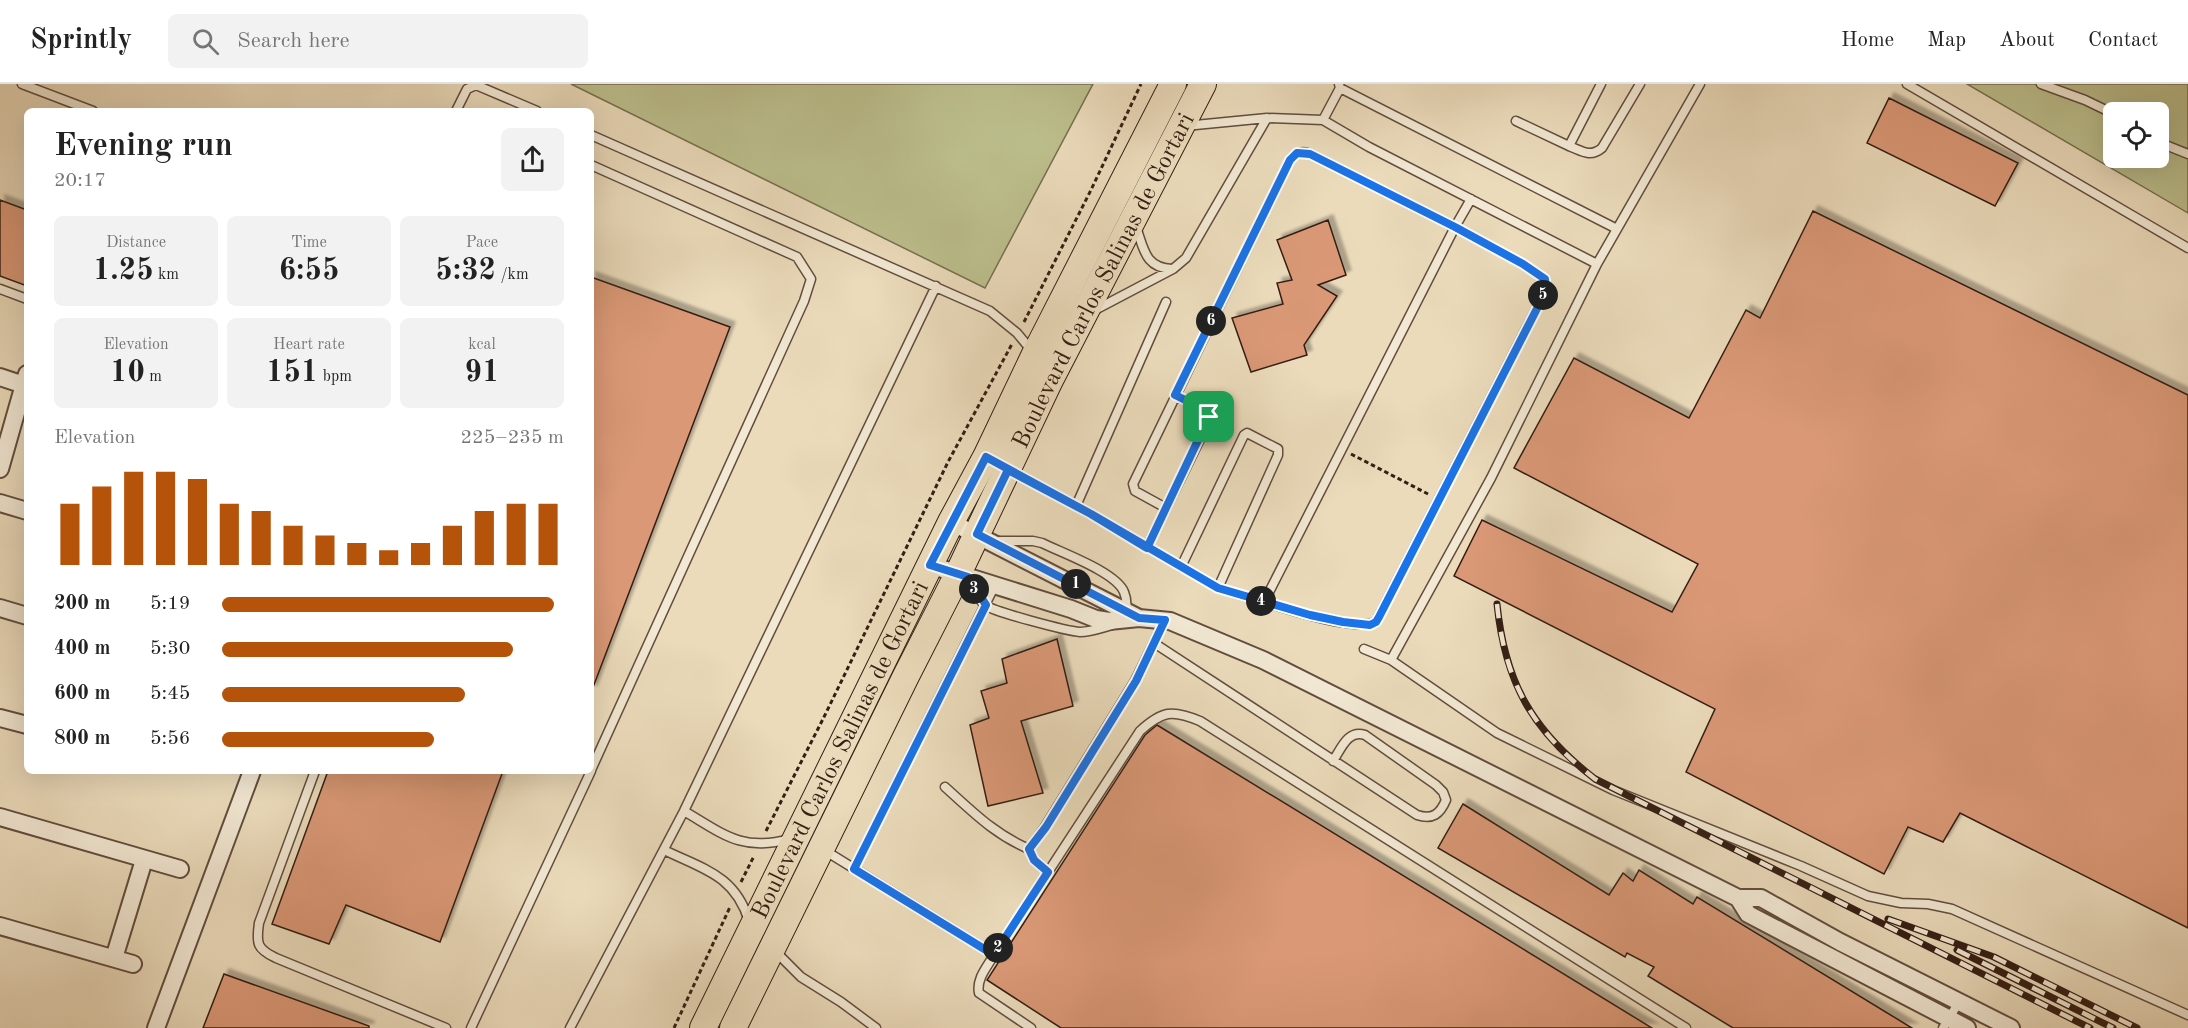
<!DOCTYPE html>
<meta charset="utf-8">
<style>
:root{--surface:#fff;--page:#f2f2f2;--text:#222;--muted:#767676;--line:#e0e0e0;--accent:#b45309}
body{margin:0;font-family:"Old Standard TT",serif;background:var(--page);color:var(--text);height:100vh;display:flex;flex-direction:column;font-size:22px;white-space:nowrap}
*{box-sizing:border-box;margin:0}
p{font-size:20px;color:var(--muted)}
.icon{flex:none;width:33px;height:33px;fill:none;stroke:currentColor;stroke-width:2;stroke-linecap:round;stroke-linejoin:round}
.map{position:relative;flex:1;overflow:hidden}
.sheet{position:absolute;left:24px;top:24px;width:570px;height:666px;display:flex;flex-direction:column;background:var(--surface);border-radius:9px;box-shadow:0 6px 24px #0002}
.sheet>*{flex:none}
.tools{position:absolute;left:2103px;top:18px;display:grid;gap:12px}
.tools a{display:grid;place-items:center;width:66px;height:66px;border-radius:9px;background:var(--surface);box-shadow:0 6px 24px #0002;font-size:30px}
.pin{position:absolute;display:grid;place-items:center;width:51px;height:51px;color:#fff;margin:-26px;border-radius:12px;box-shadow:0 3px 9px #0006}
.km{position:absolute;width:30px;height:30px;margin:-15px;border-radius:50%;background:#222;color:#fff;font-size:16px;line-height:30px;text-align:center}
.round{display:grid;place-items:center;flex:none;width:63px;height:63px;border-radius:9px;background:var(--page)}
.overview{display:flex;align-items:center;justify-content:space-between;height:102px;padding:0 30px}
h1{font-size:33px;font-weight:600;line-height:45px}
.stats{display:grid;grid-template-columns:repeat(3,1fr);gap:9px;height:102px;padding:6px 30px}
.stats div{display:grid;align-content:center;border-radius:9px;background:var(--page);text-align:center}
.stats b{font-size:30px;font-weight:600}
.stats small{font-size:16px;font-weight:400}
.stats p{font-size:16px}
.chart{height:168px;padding:12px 30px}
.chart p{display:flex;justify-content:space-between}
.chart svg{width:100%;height:108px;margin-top:6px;stroke:var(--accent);stroke-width:6}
ul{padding:0 30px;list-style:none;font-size:20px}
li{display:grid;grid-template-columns:96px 72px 1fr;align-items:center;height:45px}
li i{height:15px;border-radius:8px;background:var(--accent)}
header{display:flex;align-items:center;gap:36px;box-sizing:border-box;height:84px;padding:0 30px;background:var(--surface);border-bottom:2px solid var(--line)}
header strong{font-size:28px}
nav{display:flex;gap:33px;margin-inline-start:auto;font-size:21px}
.search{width:420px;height:54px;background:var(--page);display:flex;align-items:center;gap:15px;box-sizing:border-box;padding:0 21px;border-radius:9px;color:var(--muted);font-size:22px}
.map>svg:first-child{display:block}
.green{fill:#bcbf8d;stroke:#786e50;stroke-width:1.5;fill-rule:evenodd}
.building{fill:#da9876;stroke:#341e14;stroke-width:1.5;filter:url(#shadow)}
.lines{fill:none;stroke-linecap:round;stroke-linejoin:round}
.service-casing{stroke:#624d3e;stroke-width:11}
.minor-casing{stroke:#624d3e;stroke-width:20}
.primary-casing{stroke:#341e14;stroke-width:28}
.path{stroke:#341e14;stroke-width:3;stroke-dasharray:4.5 3;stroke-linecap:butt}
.service{stroke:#f2e8d3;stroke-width:8}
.minor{stroke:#f2e8d3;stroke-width:16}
.primary{stroke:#ebdbbb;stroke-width:26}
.rail-casing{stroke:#341e14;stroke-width:7}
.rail{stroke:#f2e8d3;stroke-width:4.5;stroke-dasharray:14;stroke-linecap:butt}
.route-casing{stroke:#fff;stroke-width:12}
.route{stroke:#1a73e8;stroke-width:8}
.labels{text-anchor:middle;stroke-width:6;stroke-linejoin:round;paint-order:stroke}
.street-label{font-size:24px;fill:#341e14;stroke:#f2e8d3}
</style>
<header>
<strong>Sprintly</strong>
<div class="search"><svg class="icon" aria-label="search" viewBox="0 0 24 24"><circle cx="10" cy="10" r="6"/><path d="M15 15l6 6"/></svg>Search here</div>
<nav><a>Home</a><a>Map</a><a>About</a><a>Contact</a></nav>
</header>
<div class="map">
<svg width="2188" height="944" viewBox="0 0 2188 944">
<defs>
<filter id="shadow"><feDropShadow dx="5" dy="-5" stdDeviation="1.5" flood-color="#0004"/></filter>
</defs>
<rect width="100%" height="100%" fill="#ebdbbb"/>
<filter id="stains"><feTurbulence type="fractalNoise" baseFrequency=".00333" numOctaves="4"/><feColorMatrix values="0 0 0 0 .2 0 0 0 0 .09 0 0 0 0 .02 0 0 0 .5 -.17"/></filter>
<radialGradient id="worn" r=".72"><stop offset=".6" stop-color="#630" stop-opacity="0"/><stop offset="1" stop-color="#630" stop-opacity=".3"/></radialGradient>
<path class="green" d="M571,0H1093L985,204Z
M1967,0H2188V129ZM2114,28H2158V74H2114Z"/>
<path class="building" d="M1889,14L2018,79L1995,122L1867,59Z
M0,116L27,126V202L0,192Z
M1813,127L2188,311V844L1960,729L1943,758L1908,743L1884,790L1686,688L1715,625L1454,492L1482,436L1672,528L1698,480L1514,384L1574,274L1689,334L1746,226L1760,234Z
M1328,136L1346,191L1318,201L1337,212L1304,261L1307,271L1251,288L1232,234L1283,220L1277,199L1292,196L1277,156Z
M591,193L730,243L592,606H591Z
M1057,555L1073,622L1021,637L1043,709L988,722L970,641L989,634L981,607L1007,599L1002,575Z
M1157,641L1652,944H1061L987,896L1145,651Z
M328,687H503L440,858L346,821L329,860L272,840Z
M1463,720L1609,811L1623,789L1633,797L1639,786L1693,820L1697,813L1912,944H1733L1648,892L1654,883L1627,869L1625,873L1438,764Z
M224,890L369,942V944H203Z"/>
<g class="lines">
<defs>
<path id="service" d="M22,0L93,27
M1339,0L1340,4L1617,145
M1601,0L1569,62C1582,67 1590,74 1602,64L1640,0
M1907,0L2188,164
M2041,0L2085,16L2114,30
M456,27L467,5L476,1L537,27
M1323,36L1340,4
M1516,37L1569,62
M1185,42L1267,34L1323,36L1369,63L1597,180
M591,51L990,227L1017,249L1032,267
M2158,58L2188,70
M591,81L797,173L811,195L804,217L591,686
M1136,143C1144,165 1145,184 1172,185
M0,205L27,215
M1095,226L1173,185L1186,174L1267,34
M1010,386L1091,430L1218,504L1264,518
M1076,422L1166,218
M1166,424L1135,407L1133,400L1290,76C1295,69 1302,66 1310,70L1455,143L1523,180L1545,195L1546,206L1376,538C1356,548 1287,525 1264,518L1455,143L1471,115
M995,457H1033L1042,459C1062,469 1116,488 1124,508C1127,515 1127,521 1126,528
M1147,463L1209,337L1206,327L1175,311
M1181,483L1244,351L1247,349L1278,365V371L1218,504
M968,493C973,502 977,515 985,521C994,528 1067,547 1080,548C1091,548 1101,544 1112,541
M1154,559L1417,731C1433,736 1440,730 1446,716L1443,708L1436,701L1365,651C1348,645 1341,665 1333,677
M1364,565L1391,576L1497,649L1613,706L1801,782L1868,812L1901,819L1928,820L1952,825L2188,931
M1391,576L1491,394L1597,180L1700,0
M315,687L259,839C256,860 257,865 276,874L446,944
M945,703C973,728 994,750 1029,765L1045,743L1135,597L1165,536
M684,727C723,750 742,768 789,755
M1029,765L1034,776L1048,788
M664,766C703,785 735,791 749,837
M824,766L994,871L1140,647C1162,627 1172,625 1200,637L1686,944
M854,785L995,501
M774,866L801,893L841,918L876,944
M994,871C987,883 976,895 979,909L1031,944
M471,944L591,687
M570,944L684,727L936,202
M1943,944L1959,918"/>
<path id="minor" d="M0,293L27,302
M0,385L27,290
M0,419L27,427
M951,438L1139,534
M930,481L1071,525L1096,535L1109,537L1139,534L1170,537L1263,576L1738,814H1761L1840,858L2011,944
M0,524L27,532
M0,634L27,641
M0,733L180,785
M1738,814L1748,830L1967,944
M0,842L133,880
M114,874L144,776
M156,944L252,687"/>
<g id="primary">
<path id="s1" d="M703,944L951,438L986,373L1035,270L1173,0"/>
<path id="s2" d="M733,944L906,592L958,490L1050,296L1203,0"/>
</g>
</defs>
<use href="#service" class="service-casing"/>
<use href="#minor" class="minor-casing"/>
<use href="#primary" class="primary-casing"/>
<path class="path" d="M1024,238L1091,106L1141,0
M1351,370L1428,410
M766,747L823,635L948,378L1012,260
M741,798L754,772
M674,944L730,823"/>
<use href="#service" class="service"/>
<use href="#minor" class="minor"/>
<use href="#primary" class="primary"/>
<defs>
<path id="rail" d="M1497,520C1505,599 1532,646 1595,695L2090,944
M1888,835L1994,873L2137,944
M1957,866L2113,944"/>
</defs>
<use href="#rail" class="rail-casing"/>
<use href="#rail" class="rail"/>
</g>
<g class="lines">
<defs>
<path id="route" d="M1209,333L1147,464L1091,430L1008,386L977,450L1139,534L1165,536L1136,597L1046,743L1029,765L1034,776L1048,788L994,871L854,785L986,521L968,493L930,481L986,373L1091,430L1218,504L1310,531L1343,538L1370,541L1376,538L1379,533L1546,207L1545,195L1523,180L1455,143L1310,70L1297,69L1290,76L1175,311L1204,325L1209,333"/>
</defs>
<use href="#route" class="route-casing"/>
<use href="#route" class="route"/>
</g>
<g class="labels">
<g class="street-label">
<text dy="8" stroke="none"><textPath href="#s2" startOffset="834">Boulevard Carlos Salinas de Gortari</textPath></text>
<text dy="8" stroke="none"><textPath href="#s1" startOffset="310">Boulevard Carlos Salinas de Gortari</textPath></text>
</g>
</g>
<rect width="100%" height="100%" filter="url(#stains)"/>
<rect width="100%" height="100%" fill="url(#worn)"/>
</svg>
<div class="tools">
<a><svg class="icon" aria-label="locate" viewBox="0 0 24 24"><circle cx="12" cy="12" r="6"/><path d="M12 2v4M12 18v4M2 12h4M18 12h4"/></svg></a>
</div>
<div class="pin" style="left:1209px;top:333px;background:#1e9e55"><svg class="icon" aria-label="arrive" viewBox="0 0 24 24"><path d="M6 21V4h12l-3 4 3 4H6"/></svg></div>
<b class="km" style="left:1076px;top:500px">1</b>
<b class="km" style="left:998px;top:864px">2</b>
<b class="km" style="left:974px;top:505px">3</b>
<b class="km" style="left:1261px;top:517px">4</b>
<b class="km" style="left:1543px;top:211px">5</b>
<b class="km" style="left:1211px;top:237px">6</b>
<section class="sheet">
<div class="overview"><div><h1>Evening run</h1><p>20:17</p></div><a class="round"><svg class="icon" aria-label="share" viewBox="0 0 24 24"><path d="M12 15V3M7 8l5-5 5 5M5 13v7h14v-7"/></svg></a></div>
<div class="stats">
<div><p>Distance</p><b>1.25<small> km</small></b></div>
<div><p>Time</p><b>6:55</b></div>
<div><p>Pace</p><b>5:32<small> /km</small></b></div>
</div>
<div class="stats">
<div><p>Elevation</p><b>10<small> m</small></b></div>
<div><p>Heart rate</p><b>151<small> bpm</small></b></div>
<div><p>kcal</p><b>91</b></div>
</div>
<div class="chart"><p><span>Elevation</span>225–235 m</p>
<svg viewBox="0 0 160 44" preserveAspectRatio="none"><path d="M5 44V19M15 44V12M25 44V6M35 44V6M45 44V9M55 44V19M65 44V22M75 44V28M85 44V32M95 44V35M105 44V38M115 44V35M125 44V28M135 44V22M145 44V19M155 44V19"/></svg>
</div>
<ul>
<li><b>200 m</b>5:19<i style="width:97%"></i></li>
<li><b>400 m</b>5:30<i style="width:85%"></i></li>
<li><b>600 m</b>5:45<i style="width:71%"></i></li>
<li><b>800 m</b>5:56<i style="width:62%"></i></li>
</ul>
</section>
</div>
